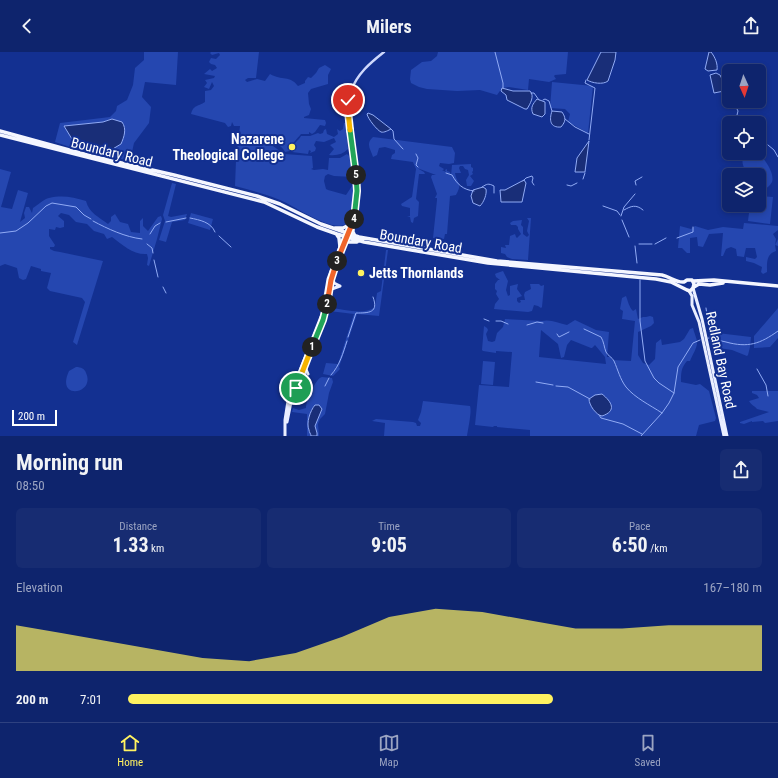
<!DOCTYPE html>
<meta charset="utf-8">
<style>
:root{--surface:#0e246d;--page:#172c72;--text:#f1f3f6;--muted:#9ba4c2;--line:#2e4180;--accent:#fff260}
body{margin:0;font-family:"Roboto Condensed",sans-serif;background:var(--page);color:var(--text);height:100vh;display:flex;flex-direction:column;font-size:15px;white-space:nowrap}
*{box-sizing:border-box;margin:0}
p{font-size:13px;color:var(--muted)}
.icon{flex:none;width:22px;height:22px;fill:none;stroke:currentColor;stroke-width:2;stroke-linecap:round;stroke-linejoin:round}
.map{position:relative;height:384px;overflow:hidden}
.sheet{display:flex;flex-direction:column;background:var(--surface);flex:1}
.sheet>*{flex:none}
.needle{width:26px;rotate:177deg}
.controls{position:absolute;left:722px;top:12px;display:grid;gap:8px}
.controls a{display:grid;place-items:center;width:44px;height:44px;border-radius:6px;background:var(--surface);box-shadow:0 2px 6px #0003,0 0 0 1px var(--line);font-size:20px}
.scale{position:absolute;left:12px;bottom:10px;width:45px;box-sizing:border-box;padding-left:4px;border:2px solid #fff;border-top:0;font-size:11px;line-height:14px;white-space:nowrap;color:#fff;-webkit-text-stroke:3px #133091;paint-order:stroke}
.pin{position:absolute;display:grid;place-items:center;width:34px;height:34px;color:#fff;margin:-17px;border:2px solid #fff;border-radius:50%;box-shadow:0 1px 4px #0007}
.km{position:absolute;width:20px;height:20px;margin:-10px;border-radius:50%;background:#222;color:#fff;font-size:11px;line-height:20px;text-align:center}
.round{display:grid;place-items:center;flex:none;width:42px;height:42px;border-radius:6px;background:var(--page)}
.summary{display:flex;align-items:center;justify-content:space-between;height:68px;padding:0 16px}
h1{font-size:22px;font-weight:700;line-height:30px}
.stats{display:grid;grid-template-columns:repeat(3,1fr);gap:6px;height:68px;padding:4px 16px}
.stats div{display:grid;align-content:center;border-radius:6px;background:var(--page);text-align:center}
.stats b{font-size:20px;font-weight:700}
.stats small{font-size:11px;font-weight:400}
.stats p{font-size:11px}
.chart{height:112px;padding:8px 16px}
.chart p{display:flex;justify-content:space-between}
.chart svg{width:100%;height:72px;margin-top:4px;fill:var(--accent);opacity:.7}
ul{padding:0 16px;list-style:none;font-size:13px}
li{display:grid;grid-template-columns:64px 48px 1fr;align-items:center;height:30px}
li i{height:10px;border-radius:5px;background:var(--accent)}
header{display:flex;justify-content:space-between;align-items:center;height:52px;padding:0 16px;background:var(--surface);font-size:18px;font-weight:700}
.tab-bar{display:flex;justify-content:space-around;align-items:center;height:56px;border-top:1px solid var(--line);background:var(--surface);font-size:11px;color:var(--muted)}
.tab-bar a{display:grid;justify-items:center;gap:2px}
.tab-bar .current{color:var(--accent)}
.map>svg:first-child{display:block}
.green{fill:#2547b0;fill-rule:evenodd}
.water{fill:#192e78;stroke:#91abf5}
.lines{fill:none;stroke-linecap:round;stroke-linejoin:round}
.stream{stroke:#91abf5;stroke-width:1}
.secondary{stroke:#ced8fc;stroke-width:2.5}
.primary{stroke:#eaeeff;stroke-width:3}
.trunk{stroke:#f4f6ff;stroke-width:3.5}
.split-1-casing{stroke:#fff;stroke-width:8}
.split-2-casing{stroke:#fff;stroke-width:8}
.split-3-casing{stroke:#fff;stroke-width:8}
.split-4-casing{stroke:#fff;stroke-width:8}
.split-5-casing{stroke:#fff;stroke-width:8}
.split-6-casing{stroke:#fff;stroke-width:8}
.split-7-casing{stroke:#fff;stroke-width:8}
.split-1{stroke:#f5b400;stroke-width:5}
.split-2{stroke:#22a559;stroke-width:5}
.split-3{stroke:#f0652b;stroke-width:5}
.split-4{stroke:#f0652b;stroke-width:5}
.split-5{stroke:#22a559;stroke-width:5}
.split-6{stroke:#22a559;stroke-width:5}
.split-7{stroke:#f5b400;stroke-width:5}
.poi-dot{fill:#fff260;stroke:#133091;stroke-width:1.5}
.labels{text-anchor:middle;stroke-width:4;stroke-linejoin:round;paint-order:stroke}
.poi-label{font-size:14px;font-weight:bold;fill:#fff;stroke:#133091;text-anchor:end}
.street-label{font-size:14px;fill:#fff;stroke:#133091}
</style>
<header><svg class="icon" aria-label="back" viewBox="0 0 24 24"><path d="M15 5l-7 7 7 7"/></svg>Milers<svg class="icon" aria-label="share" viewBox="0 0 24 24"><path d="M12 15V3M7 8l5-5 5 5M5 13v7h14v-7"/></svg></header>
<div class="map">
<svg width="778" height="384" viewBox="0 0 778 384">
<rect width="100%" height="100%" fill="#133091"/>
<path class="green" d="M144,0H178L176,33L145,30L142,45L151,55L149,71L134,91L130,109L70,95L55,90L60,71L110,65L116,59L117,54L127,48L133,33L135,16L144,8ZM112,67L75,92L64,74L103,70Z
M211,0H259L256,26H248L245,28L247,30L257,27L265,29L270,22C282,29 290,23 298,34L305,31V29L308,25L311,26L316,21L319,16L325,13L331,17L328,23V32L311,37L308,41L309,52L311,57L309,63L304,65V66L325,68L326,71L325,74L320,73L315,80L312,82L309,80V82H301C297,87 291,92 290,99L285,100C283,96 279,92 274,92L273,94L284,102L312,104L313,116L311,117L314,118L323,117L328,118L329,106H340L347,102L349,104L352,118L351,120L354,125L334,124L328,122L325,124L324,129L326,137L328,138L346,143L352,134V129H354V148L346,172C332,181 295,154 280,148C266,142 250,138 235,134L236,108L240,74H234L232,70L231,74L228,75L225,71L191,62C194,52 198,55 205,50V39L211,38L214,34L212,30L209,37L204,35L207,31L205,28L214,26L215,24L204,22L210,17L212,19L217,16L215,13L211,12L209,10L211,6L216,7L220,3L219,1L212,3L210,1Z
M438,0H568L566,22L555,23L554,24L556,27L549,30L529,27L528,38L509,35L502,36L497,43L480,38L457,39L427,37L419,35L411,31L410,27L411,18L422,10L431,9L437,4Z
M552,30L593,34L588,81L568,70L570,62L565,57L550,56Z
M344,71H346C349,77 347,80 347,85C347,89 348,93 348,97C343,102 337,104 329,103L334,97L330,93L336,90L334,86L324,90L316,89L314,93L316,96L315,99L310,101L311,99L309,98L308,102L292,100L295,97V96L292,95C295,90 298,89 301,84H310L318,81L320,82L323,81L324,78L326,77L327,82L334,85L338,82L337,77L340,79L343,77Z
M373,85L452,95L455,101L454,111L449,112L440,111L439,114L444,117L443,118H442L446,120L445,118L447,117V119L450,120L451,124L452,113L471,112V115L473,116V119L472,120L473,122L470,124L474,129L471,134H467L466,128L469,123L468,118L465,117L463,114H460L459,116L461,121H455C457,133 463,130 456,143L450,144L447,182H445L444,187L433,186L437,148V146H435L437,142L431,125L432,123H436L417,116L424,120L425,122H419L416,147L419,150L418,164L414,166L413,171L411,170L410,165L407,164H410V156L402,154L401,152L412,145L416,117L413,110L391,107L392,103L395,101V98L385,95L379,96L377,103L373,105C371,98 365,92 373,85Z
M744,101H758C764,106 775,121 772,130C771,133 767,135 766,137L759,136V133L762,134V131L759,133V123H748C744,115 739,110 746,102L740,104Z
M0,117L11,120L1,155L12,157L18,138L28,141L20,170L25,166L24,161L26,155H29L32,161L33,156C38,153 44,147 49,146C62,143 73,145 86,149C89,161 99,165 108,172L111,169V165L115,162L120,170L128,172L131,180L140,181V169L143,166V174L148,179L158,165L161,164L162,167L157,187L149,214L147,213L148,206L147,202C133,203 123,193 112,185L107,187L104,182L94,179L87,172L76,170L69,163L61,161L58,164L64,169V175L60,176L56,175L55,178L49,177V184L55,193L54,195H50V197L54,199L60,200L103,209L77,293L73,290L85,250L82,246L50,239L47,236L51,221L41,219V217L31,214L26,227L23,228L19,226L17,216L5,212L0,214Z
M172,131L176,132L168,164L171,165L187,162L185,168L172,170L166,190L159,188L165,169L163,163Z
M759,144L773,145L770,172L748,169L750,153H759Z
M191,161L213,167L210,178L188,171Z
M527,166H531L528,208L512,207L507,205L505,202L501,201V195L506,196L505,193H509L510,184L515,182L516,185L517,186L521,182L518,177V175L516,173H511L510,171L513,169L522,168L521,173L523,175V182L527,185L529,183L527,179L529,169Z
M744,171L778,174V178L773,182L776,187L775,193L778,187V194L775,193L776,199C766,202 767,211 767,220L763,222L761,220L762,215L754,211L746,209V205L755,207L757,205L755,196H746L744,205L737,204L736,197L731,195L726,197L723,204H721L723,181L709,182L703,195L698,194L697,185L690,186V201H687L682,196H678L680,174L691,177L695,174L708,178L723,175L743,177Z
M386,198H388L379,264L357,262L339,315L340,317L333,324L323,322L326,311L338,312L354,262L329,259L330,256C345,257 363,264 375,255L377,241L381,239Z
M503,219L508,229L506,238L508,244L510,243V234L518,232L517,237L522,244L517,246V249L519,251L521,250L520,248H525L524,243L525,240L531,237L530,232H539L541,234L544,233V234L542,255L541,256L538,254L534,253L532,259L528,260L494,257L495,252L499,247L496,242L497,239L495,237V232L498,228H500L496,225L495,222L497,221Z
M626,244C628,249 629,255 633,259L636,257L638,267L643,265H646L650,264L653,265L654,271L651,274L638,280V303L643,311L649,313L655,307L656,291L661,287L662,293L680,290L684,287L690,277L693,276C694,280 696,285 697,289C698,295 692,303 690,309H687C681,316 681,321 681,330L696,333L700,332L709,339L716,366L715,369L699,373L696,384H530V378L497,375V374H494L493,375L475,373L479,333L509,335L512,300L496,299V301L483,299L482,298L484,274L487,276L488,278L486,282L488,289L492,290L495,289L497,281L503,275L505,267L542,269C550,267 559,271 567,273L575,268L596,278L609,280L607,305H611L612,308L631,309L635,269L622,267L623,259L620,257L622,246ZM541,278L558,292L561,306L564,305L567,293L571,288L591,296H592L595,293L605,305L606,312L539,305Z
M778,256V286L770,295L754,296V284Z
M709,280L751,285L750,295L748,303L747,304L732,298L712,295L713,293L710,291Z
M483,309L495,310L493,333L481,332Z
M76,315C81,315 85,317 86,321C96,342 55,349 69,319Z
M322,325L332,326L333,330L329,341L325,362L320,367L318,372L319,384H307V362L292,360L293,356L299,358L306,356C306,348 316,326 322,325Z
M752,339H778V369L765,371L763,369L752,370V369L744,372L740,371V370L769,360L757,357C755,354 751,353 749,349L759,346L757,343L752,341Z
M423,349L470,354C472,359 468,377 467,384H384L385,371L372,369L376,367L413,370L416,371L417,374H420L421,371L418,368L421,360Z"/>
<path class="water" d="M601,0H616L615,8L608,29C603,33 592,31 587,28Z
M709,0H711C715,5 718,12 717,18L708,19L705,17Z
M716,21L720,23L723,29L729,34V38L714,41L710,23Z
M502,36L513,39H530C535,44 530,52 527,57H525L507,48L506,43L501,39Z
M537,47L545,50V62L542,65L533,62C530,55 533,52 537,47Z
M552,59L562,60C566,66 566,69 561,75C550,76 549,68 552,59Z
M368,61L373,63L391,77C389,78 384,81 381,80C377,78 368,67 367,62Z
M112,67L122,70C127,77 124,85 121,92L106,101L75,92L64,74L103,70Z
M589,89L585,120H575L577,106Z
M524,128L526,131L522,150H501L500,138H505Z
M483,135L486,137C487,142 484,150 480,154L473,151L471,144L473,138Z
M602,342C612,350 617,359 602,364C596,363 589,353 589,347L595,343Z
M315,353H319L322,357L315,374L317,381V384H311C311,382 309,380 309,378C306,371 310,359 315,353Z"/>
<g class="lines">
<path class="stream" d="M495,0L503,31V36
M586,28L585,31L595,36L589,88
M361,38L363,47
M531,41H534L539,48
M543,48L545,47L549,49L552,59
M736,55L738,59L736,67L740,71
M565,67L575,75L589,82
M391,77L393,79L394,87L403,97
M768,93L774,98L778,105
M416,102L418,106L416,113L418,115
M446,121L452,123C457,132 463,138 474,139
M583,127L585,121
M523,129L526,126L532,124L533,126L532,130L534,133
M567,133L571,134L577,131
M636,133L635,129L642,125
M482,135C487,132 488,131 494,134V141
M603,154L617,159L620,163
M624,158C631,154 636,152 643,158
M621,164L624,155L635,142
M190,166C200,168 211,170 215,180
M622,168L629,185
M93,169C108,177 125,185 142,187
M166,170L186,166
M0,181L16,179L28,171L46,154L52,151L76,155L84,163L91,167
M150,182L155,174L160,171
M219,184L231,195
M677,186L693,180V175
M147,192L152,196L153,201
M639,192H652
M655,192L666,186
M635,194L637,211
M154,208L158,225
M640,228V269L645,309L654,326L659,331L674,341
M163,235L166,241
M706,256L710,285
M484,267L489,269
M496,269H501L508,272
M527,273L537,270L543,271
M584,277L601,285C604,290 604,295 606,300C608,304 612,305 614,309C618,318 620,327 626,335C635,346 650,353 662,361
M557,282L559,285L569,280
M348,285L356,261C369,261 379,261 373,245
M708,286C714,286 720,289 726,290C748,296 760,292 778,279
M757,317L766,333L768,344
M331,323C340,313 343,301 347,289
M536,330L553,333
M325,334L329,326
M556,334L568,335L590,347
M599,363L601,366L623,372L642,382
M641,384L662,361L669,351L674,341L678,315L693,291L700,288"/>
<path class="secondary" d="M345,181L353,162
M348,182C362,148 355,117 351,82C349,68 346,53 351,39C357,22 370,11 384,0"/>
<path class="primary" d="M333,226L334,231L340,234
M693,236L702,267L727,384
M329,238L340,234
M689,239L692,244V253L699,270L724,384
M305,315L308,322
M294,322L295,330
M287,370L291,350L323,269L331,228L347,184
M285,384V368L288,349L322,262L328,227L345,181"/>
<path class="trunk" d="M0,79L91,104L174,123L257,144L280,152L321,172L359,185L497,209L662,223C671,225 676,231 684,230
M0,83L264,150L317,175L337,182L364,190L488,211L656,227L671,230L687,238L690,239L693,236L694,232L692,228H687L684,230
M353,170V180L355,184
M335,176H343L349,173
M337,183L339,186L340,195
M344,191L347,190H357
M693,229L714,228L778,234
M694,235L699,232L710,233L723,231"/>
</g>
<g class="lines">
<defs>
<path id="split-1" d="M296,336L312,295"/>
<path id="split-2" d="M312,295L323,268L327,252"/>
<path id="split-3" d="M327,252L331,228L337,209"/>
<path id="split-4" d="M337,209L354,167"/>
<path id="split-5" d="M354,167L357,139L356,123"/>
<path id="split-6" d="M350,78L356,123"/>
<path id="split-7" d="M348,48V59L350,78"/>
</defs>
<use href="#split-1" class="split-1-casing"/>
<use href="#split-2" class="split-2-casing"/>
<use href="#split-3" class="split-3-casing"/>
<use href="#split-4" class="split-4-casing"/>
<use href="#split-5" class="split-5-casing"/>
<use href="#split-6" class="split-6-casing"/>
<use href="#split-7" class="split-7-casing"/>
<use href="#split-1" class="split-1"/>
<use href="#split-2" class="split-2"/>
<use href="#split-3" class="split-3"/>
<use href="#split-4" class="split-4"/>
<use href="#split-5" class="split-5"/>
<use href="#split-6" class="split-6"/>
<use href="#split-7" class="split-7"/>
</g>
<g class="poi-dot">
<circle cx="292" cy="95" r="4"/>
<circle cx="361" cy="221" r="4"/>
</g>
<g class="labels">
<g class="poi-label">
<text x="284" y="92">Nazarene<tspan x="284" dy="16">Theological College</tspan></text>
<text x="369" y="226" text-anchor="start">Jetts Thornlands</text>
</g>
<g class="street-label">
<text transform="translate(112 100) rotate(14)" y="5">Boundary Road</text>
<text transform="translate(421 189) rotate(10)" y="5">Boundary Road</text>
<text transform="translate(721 308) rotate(78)" y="5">Redland Bay Road</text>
</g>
</g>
</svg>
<div class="controls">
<a><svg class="needle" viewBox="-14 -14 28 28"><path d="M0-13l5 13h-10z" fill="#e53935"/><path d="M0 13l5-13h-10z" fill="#9ba4c2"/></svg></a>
<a><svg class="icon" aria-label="locate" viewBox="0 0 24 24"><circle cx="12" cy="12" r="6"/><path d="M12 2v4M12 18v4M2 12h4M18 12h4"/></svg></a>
<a><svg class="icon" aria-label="layers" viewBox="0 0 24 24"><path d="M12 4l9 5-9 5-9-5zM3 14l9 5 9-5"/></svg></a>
</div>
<div class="scale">200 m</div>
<div class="pin" style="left:296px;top:336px;background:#1e9e55"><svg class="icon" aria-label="arrive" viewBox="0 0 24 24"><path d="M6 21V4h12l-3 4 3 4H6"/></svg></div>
<div class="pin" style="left:348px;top:48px;background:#d93025"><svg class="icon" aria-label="check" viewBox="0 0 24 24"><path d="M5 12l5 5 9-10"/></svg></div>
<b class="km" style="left:312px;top:295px">1</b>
<b class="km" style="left:327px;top:252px">2</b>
<b class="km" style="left:337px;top:209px">3</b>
<b class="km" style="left:354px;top:167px">4</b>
<b class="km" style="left:356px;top:123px">5</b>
</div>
<section class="sheet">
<div class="summary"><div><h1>Morning run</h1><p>08:50</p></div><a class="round"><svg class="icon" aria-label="share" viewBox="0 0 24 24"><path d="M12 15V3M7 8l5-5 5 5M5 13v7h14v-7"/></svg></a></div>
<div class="stats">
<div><p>Distance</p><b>1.33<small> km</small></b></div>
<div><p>Time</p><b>9:05</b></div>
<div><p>Pace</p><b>6:50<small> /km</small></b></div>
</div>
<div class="chart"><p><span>Elevation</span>167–180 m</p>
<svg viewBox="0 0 160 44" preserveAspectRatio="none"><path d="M0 44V16L10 21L20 26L30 31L40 36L50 38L60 33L70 23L80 11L90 6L100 8L110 13L120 18L130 18L140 16L150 16L160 16V44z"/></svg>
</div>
<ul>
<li><b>200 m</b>7:01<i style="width:67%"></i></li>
</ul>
</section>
<nav class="tab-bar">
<a class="current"><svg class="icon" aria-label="home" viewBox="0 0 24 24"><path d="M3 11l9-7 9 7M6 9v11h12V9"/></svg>Home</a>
<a><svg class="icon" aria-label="map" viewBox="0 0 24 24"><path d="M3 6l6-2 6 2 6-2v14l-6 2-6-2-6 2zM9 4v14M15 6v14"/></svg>Map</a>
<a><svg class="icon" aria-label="saved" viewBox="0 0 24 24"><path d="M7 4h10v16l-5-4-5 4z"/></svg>Saved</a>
</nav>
